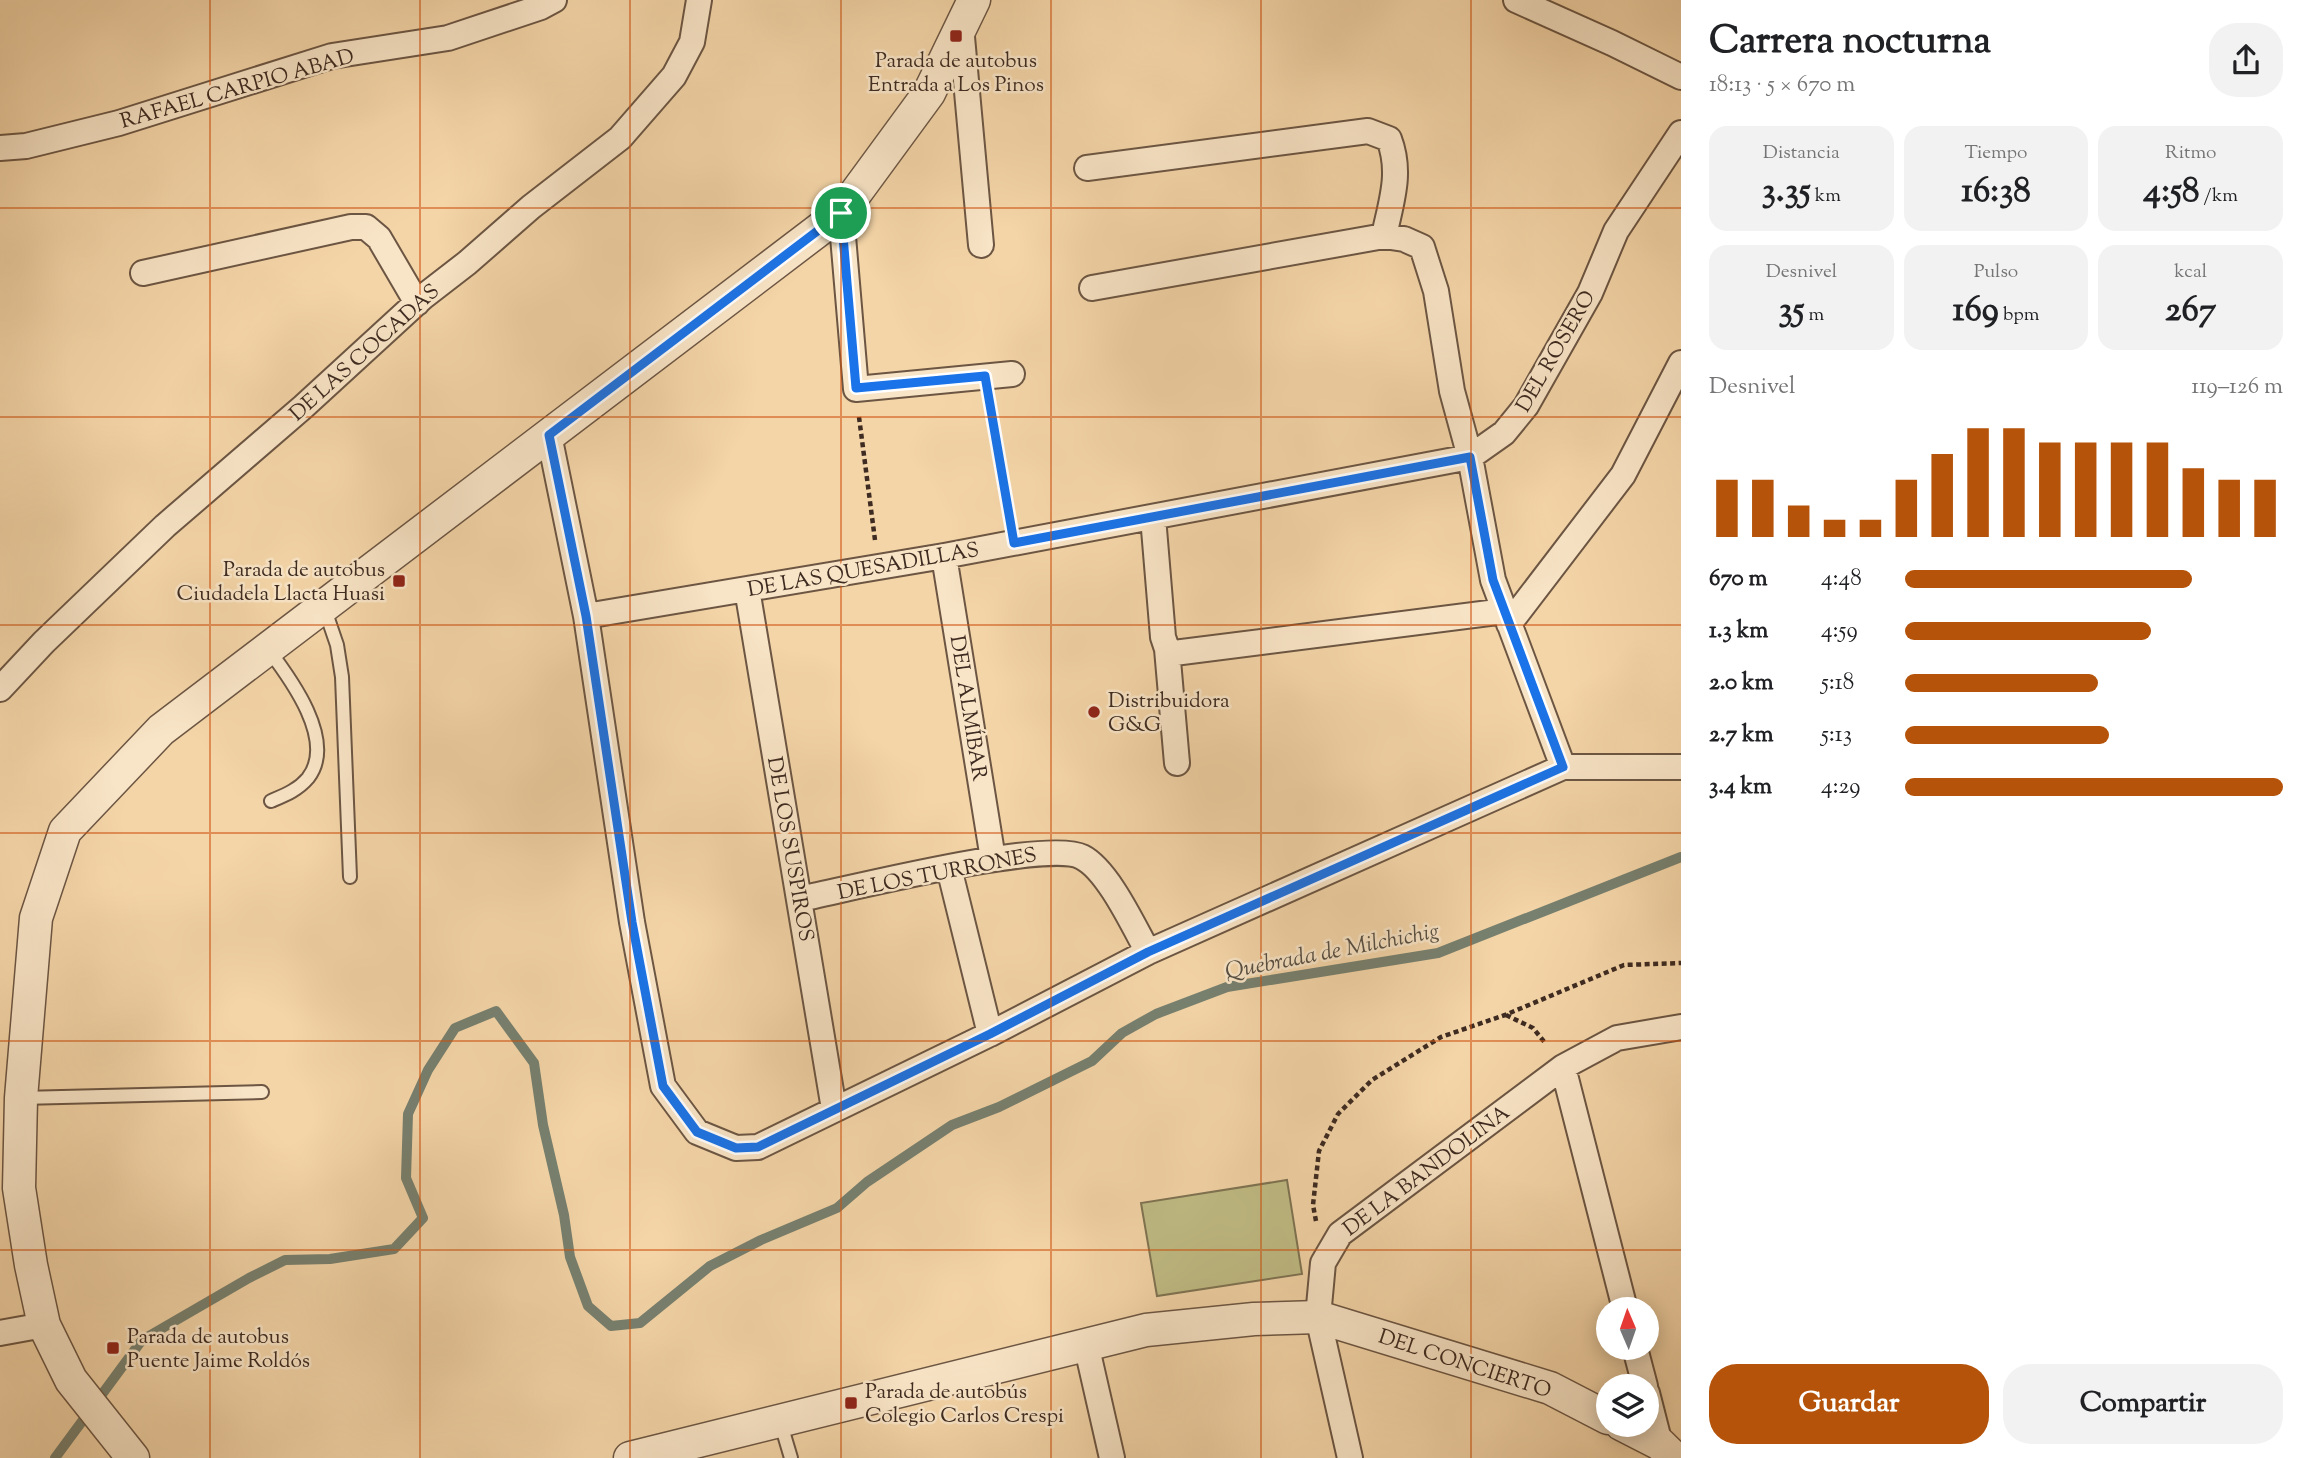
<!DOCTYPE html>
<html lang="es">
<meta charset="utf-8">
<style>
:root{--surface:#fff;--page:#f2f2f2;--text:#202124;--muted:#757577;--accent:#b45309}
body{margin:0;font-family:"Sorts Mill Goudy",serif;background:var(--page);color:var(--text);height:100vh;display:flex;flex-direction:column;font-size:26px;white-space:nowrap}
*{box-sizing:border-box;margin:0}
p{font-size:23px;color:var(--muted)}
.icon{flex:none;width:38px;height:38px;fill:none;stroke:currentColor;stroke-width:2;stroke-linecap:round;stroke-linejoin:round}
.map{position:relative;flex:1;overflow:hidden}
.side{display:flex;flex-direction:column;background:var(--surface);width:630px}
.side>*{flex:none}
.needle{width:46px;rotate:358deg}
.buttons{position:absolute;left:1596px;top:1297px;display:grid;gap:14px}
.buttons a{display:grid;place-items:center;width:63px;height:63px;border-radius:50%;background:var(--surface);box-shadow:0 4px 18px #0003;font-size:35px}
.pin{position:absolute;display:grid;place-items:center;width:60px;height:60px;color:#fff;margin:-30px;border:4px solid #fff;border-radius:50%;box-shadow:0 2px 7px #0007}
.round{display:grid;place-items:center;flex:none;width:74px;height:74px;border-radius:28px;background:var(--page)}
.head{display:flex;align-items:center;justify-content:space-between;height:119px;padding:0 28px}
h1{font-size:38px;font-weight:800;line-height:52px}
.stats{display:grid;grid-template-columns:repeat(3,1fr);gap:10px;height:119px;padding:7px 28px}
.stats div{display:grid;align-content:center;border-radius:18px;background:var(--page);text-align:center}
.stats b{font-size:35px;font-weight:800}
.stats small{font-size:19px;font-weight:400}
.stats p{font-size:19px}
.chart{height:196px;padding:14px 28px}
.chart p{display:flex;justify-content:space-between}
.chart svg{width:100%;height:126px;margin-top:7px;stroke:var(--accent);stroke-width:6}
.button{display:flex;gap:14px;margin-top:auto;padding:14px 28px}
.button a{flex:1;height:80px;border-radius:28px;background:var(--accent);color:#fff;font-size:28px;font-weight:800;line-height:80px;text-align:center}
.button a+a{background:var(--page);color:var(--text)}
ul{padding:0 28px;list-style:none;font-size:23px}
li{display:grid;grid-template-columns:112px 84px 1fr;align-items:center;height:52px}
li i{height:18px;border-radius:9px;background:var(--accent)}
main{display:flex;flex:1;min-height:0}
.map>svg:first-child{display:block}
.green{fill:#c0bc85;stroke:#7f7453;stroke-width:2}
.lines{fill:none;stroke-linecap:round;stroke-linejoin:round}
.stream{stroke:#77806f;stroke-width:10}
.service-casing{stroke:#6c5643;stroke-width:16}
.minor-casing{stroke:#6c5643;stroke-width:28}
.tertiary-casing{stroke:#6c5643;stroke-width:35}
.path{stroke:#3e2b21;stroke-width:4.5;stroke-dasharray:5 3.5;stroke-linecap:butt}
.service{stroke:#f8e4c6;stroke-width:12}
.minor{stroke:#f8e4c6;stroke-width:24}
.tertiary{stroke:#f8e4c6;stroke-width:32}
.route-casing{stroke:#fff;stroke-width:14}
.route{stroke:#1a73e8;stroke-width:9}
.grid{fill:none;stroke:#ce520f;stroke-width:2;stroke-opacity:0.55}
.poi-dot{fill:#8f2418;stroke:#f8e4c6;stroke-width:2.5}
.labels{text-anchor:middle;stroke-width:5;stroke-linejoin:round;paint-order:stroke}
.poi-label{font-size:21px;fill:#3e2b21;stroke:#f8e4c6;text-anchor:start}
.street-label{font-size:21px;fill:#3e2b21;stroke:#f8e4c6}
.water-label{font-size:23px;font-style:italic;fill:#564e42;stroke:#f8e4c6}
</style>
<main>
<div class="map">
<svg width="1681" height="1458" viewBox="0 0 1681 1458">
<rect width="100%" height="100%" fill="#f4d5a8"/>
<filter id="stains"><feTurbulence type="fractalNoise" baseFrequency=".00286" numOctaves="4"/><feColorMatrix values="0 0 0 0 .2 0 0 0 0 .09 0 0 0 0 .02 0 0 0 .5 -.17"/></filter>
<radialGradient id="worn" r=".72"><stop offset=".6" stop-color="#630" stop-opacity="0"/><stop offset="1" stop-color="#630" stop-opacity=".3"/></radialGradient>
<path class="green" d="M1287,1180L1302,1274L1157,1296L1141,1203Z"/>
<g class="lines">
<path class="stream" d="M55,1458L142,1340L249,1278L285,1260L330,1259L394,1249L423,1218L406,1178L408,1114L428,1070L455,1028L496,1011L534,1063L543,1125L564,1215L570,1257L588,1306L611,1326L640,1323L710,1266L761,1240L837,1208L867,1182L952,1125L999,1107L1092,1061L1122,1033L1156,1014L1227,987L1438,953L1681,857"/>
<defs>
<path id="service" d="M324,607L337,645L342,677L350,877
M268,649C290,678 337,741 308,778C298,790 285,795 271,801
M21,1098L262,1092
M780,1421L791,1458"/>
<path id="minor" d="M1516,0L1612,43L1681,77
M961,26L981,245
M0,148L26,146L119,123L332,56L448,38L541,7L554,0
M1087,168L1368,131L1389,139C1402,173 1391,202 1384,236
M841,213L856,389L1012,374
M143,273L351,227H366L379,238L417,303
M1092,288L1384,236L1404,239L1422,247L1436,291L1452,391L1470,457L1493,580L1563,767
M549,435L586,616L632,922L663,1086L697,1132L736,1148L758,1147L990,1034L1148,952L1563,767H1681
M1153,517L1163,637L1167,649L1174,653L1505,611
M944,556L993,859
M747,589L834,1109
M586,616L944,556L1470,457L1504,433L1526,406L1590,293L1616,231L1681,133
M1509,624L1623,475L1681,363
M1167,649L1177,763
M0,689L44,642L165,526L303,407L423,297L467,263L531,207L620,138L674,76L692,42L699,0
M949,868L990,1034
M800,899C849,889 1047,839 1082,857C1108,870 1134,927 1148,952
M1563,1067L1625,1309
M0,1333L44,1325
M1086,1344L1112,1458
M1635,1348L1645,1386
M1647,1393L1660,1444
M1350,1458L1318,1317L1323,1263L1340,1234L1563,1067L1617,1038L1681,1027"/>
<path id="tertiary" d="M1621,1424L1660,1444L1674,1458
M133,1458L71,1380L44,1325L31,1265L19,1188L21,1098L36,918L65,831L161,730L841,213L929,93L974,0
M630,1458L1146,1330L1254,1319L1318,1317L1550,1388L1608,1418"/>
</defs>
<use href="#service" class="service-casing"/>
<use href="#minor" class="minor-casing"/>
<use href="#tertiary" class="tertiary-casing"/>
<path class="path" d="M990,404L1010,516
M859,417L875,540
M1506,1015L1533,1028L1546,1044
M1316,1221L1313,1205L1319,1151L1338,1114L1372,1080L1441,1037L1505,1015L1624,965L1681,963"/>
<use href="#service" class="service"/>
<use href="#minor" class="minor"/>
<use href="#tertiary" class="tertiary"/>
</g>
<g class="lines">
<defs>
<path id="route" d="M841,213L856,388L985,376L1014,543L1470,457L1493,580L1563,767L1148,952L990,1034L758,1147L736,1148L697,1132L663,1086L632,922L586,616L549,435Z"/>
</defs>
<use href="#route" class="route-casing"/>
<use href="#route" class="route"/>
</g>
<path class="grid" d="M210,0V1458M420,0V1458M630,0V1458M841,0V1458M1051,0V1458M1261,0V1458M1471,0V1458M0,208H1681M0,417H1681M0,625H1681M0,833H1681M0,1041H1681M0,1250H1681"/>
<g class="poi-dot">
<rect x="949" y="29" width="14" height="14" rx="3.5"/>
<rect x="392" y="574" width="14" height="14" rx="3.5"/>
<circle cx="1094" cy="712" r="7"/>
<rect x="106" y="1341" width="14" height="14" rx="3.5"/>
<rect x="844" y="1396" width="14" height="14" rx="3.5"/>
</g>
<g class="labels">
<g class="poi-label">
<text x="956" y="67" text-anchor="middle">Parada de autobus<tspan x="956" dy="24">Entrada a Los Pinos</tspan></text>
<text x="385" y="576" text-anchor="end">Parada de autobus<tspan x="385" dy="24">Ciudadela Llacta Huasi</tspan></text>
<text x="1108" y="707">Distribuidora<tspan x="1108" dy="24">G&amp;G</tspan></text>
<text x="127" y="1343">Parada de autobus<tspan x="127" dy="24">Puente Jaime Roldós</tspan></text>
<text x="865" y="1398">Parada de autobús<tspan x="865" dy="24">Colegio Carlos Crespi</tspan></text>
</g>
<g class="street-label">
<text transform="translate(237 88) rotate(-16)" y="7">RAFAEL CARPIO ABAD</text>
<text transform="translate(1555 351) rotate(-60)" y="7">DEL ROSERO</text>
<text transform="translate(364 352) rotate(-42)" y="7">DE LAS COCADAS</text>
<text transform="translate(863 569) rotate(-10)" y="7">DE LAS QUESADILLAS</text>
<text transform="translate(969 708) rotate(81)" y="7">DEL ALMÍBAR</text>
<text transform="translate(791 849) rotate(80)" y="7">DE LOS SUSPIROS</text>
<text transform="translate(937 873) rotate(-11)" y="7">DE LOS TURRONES</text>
<text transform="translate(1426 1170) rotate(-37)" y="7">DE LA BANDOLINA</text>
<text transform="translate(1465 1363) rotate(18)" y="7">DEL CONCIERTO</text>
</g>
<g class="water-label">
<text transform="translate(1332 950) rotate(-11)" y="8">Quebrada de Milchichig</text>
</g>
</g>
<rect width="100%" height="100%" filter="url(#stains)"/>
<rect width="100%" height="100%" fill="url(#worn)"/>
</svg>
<div class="buttons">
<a><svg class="needle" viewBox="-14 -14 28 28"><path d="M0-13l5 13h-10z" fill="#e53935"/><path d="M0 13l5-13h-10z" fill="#757577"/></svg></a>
<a><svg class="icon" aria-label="layers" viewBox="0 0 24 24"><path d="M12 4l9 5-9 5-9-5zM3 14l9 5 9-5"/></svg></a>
</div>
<div class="pin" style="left:841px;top:213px;background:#1e9e55"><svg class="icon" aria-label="arrive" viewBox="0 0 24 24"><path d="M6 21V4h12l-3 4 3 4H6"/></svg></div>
</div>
<section class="side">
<div class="head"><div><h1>Carrera nocturna</h1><p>18:13 · 5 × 670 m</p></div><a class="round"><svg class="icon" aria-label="share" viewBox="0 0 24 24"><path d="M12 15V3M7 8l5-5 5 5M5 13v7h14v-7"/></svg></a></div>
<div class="stats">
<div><p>Distancia</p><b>3.35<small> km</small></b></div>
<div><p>Tiempo</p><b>16:38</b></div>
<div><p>Ritmo</p><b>4:58<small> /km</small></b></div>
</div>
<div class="stats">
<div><p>Desnivel</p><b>35<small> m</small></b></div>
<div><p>Pulso</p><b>169<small> bpm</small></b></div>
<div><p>kcal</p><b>267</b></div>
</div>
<div class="chart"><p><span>Desnivel</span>119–126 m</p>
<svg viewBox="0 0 160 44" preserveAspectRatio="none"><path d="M5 44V24M15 44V24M25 44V33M35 44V38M45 44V38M55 44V24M65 44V15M75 44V6M85 44V6M95 44V11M105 44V11M115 44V11M125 44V11M135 44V20M145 44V24M155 44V24"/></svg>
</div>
<ul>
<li><b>670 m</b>4:48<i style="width:76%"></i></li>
<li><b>1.3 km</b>4:59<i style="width:65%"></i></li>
<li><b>2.0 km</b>5:18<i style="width:51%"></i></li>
<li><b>2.7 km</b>5:13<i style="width:54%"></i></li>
<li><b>3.4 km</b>4:29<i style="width:100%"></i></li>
</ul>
<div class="button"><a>Guardar</a><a>Compartir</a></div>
</section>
</main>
